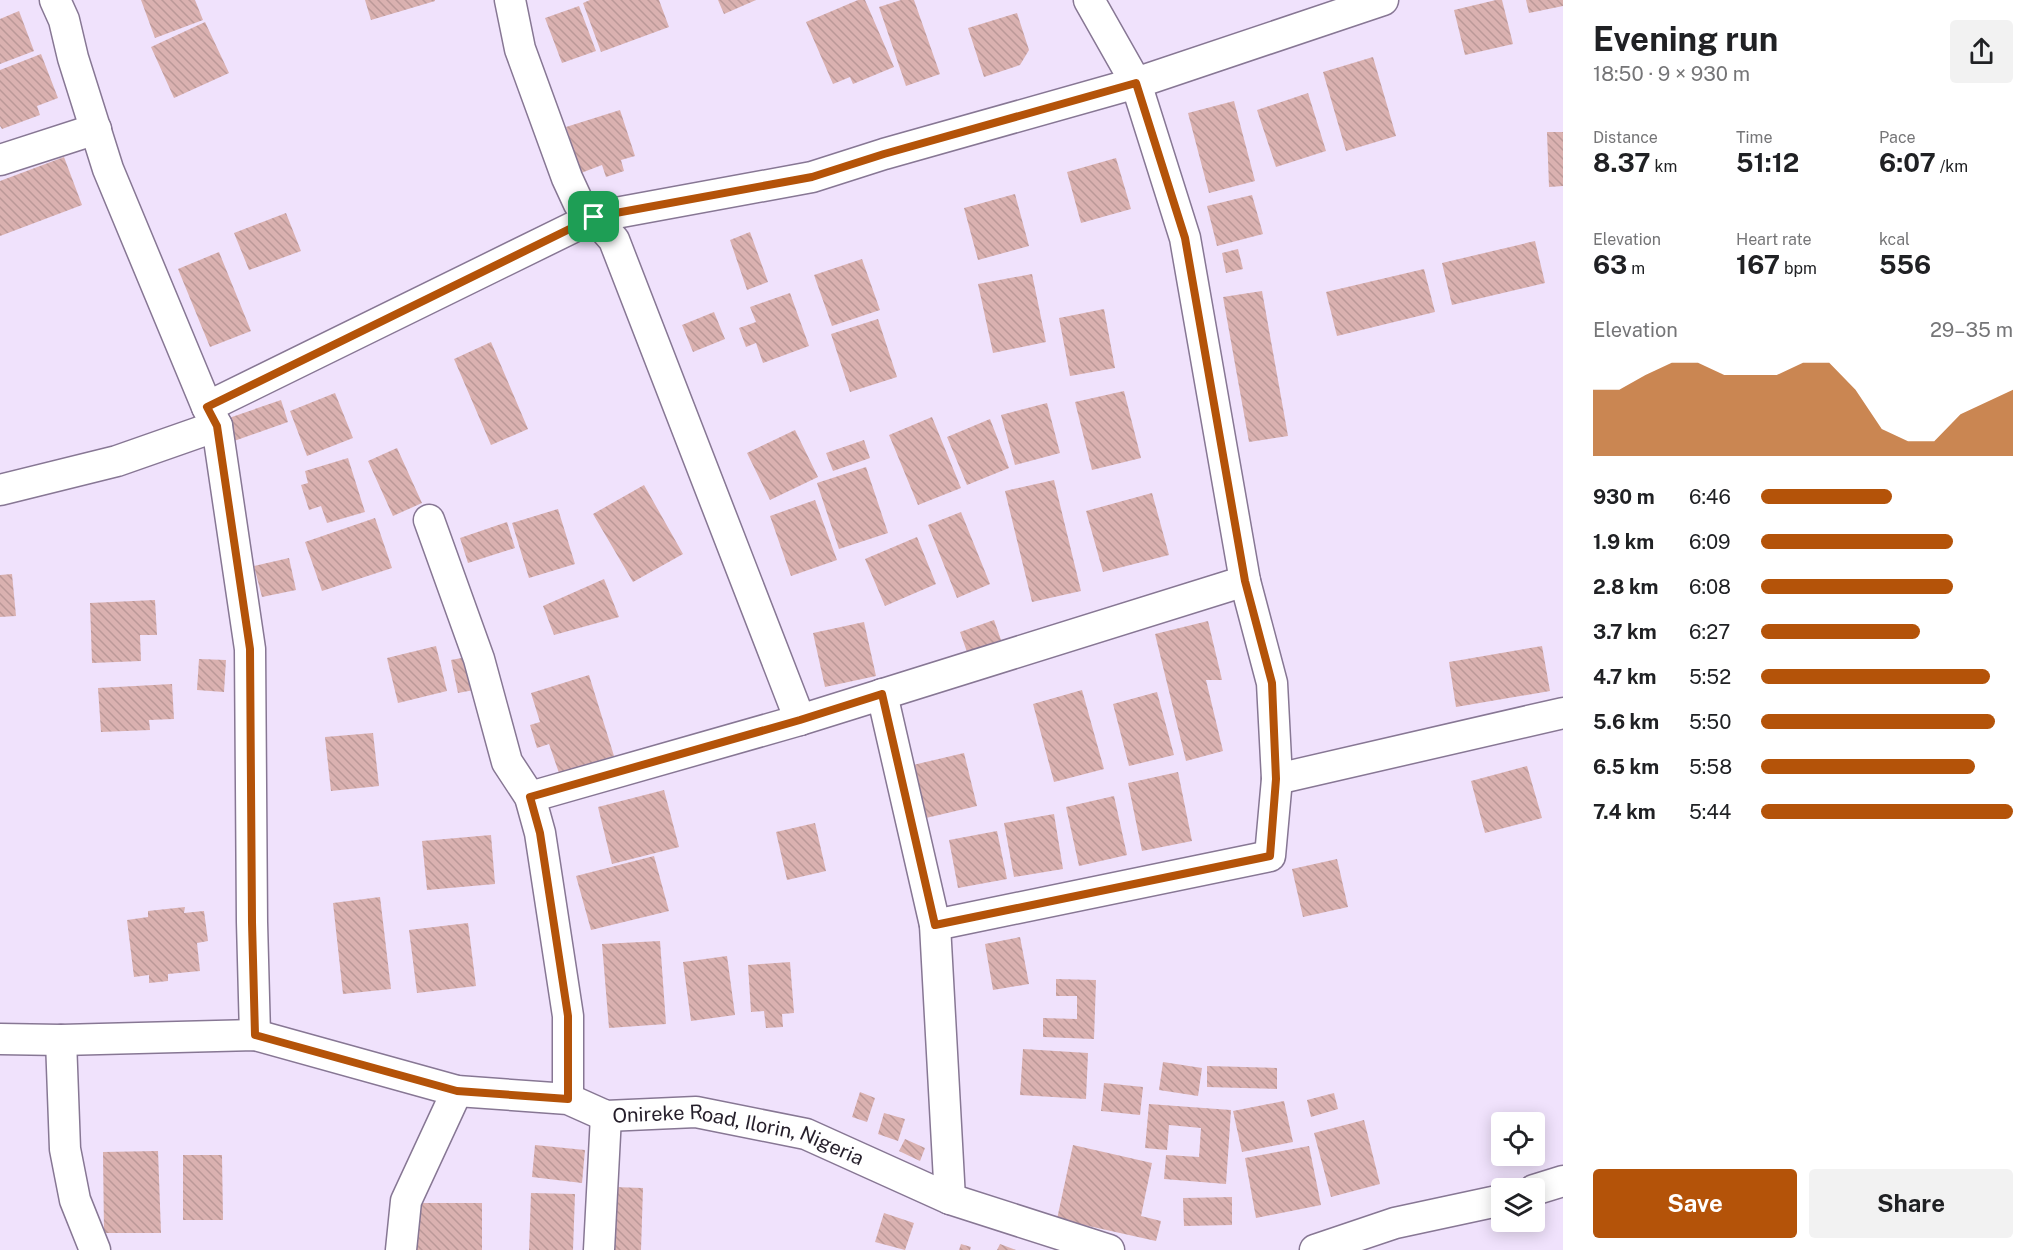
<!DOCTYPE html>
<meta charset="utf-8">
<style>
:root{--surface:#fff;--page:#f2f2f2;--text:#202124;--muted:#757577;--accent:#b45309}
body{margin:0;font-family:"Public Sans",sans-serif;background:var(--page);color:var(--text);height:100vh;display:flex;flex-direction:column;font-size:22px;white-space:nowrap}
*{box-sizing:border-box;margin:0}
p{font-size:20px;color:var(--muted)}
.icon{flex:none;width:33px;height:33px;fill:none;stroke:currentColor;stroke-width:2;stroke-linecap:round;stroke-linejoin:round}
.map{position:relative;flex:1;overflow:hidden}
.sheet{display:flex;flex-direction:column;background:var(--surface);width:480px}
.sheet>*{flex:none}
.fabs{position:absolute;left:1491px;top:1112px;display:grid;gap:12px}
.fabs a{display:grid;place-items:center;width:54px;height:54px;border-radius:6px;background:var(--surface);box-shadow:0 3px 15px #0003;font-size:30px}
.pin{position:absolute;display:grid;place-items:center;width:51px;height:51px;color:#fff;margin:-26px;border-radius:12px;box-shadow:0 3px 9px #0006}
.round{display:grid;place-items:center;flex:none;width:63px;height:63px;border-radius:6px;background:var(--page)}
.overview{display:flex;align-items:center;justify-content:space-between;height:102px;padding:0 30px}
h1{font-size:33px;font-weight:700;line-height:45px}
.stats{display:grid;grid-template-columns:repeat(3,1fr);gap:9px;height:102px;padding:6px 30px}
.stats div{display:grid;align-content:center}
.stats b{font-size:26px;font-weight:700}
.stats small{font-size:16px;font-weight:400}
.stats p{font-size:16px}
.chart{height:168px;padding:12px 30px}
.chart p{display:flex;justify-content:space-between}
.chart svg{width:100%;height:108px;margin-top:6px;fill:var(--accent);opacity:.7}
.cta{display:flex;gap:12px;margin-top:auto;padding:12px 30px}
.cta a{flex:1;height:69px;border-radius:6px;background:var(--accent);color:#fff;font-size:24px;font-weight:700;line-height:69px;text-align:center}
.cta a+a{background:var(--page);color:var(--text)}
ul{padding:0 30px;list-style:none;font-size:20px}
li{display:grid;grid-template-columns:96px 72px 1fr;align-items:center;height:45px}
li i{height:15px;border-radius:8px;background:var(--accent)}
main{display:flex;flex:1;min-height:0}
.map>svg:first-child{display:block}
.building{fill:url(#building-back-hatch)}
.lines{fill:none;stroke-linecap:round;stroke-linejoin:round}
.minor-casing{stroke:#877794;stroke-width:33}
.minor{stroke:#fff;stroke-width:30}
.route-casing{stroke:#fff;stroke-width:12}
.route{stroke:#b45309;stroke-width:8}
.labels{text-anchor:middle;stroke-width:4.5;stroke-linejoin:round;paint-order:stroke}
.street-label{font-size:20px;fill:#251e2a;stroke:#fff}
</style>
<main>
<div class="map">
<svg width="1563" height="1250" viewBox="0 0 1563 1250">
<defs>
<pattern id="building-back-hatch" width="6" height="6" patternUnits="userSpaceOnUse" patternTransform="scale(1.5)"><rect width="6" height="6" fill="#dab1b0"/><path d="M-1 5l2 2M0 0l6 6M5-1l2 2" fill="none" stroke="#bb9898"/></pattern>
</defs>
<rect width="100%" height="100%" fill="#f0e2fc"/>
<path class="building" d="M141,0H195L203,20L155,38Z
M365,0H435V1L371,20Z
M590,0H659L669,27L601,52L583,3Z
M718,0H756L724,14Z
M858,0H865L894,67L853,84L850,77L833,84L806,22Z
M901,0H914L940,74L906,86L879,7Z
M1496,0H1502L1513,44L1465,55L1454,10Z
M1526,0H1563V6L1529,13Z
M579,6L596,51L562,63L545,18Z
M19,11L34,51L0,64V19Z
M1017,13L1029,50L1020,65L984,77L968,28Z
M205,22L229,73L174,98L151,47Z
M41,54L58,98L37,106L40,115L2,129L0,126V70Z
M1373,57L1396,136L1346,151L1323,72Z
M1308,93L1326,151L1276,167L1257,110Z
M1234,101L1255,181L1209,193L1188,113Z
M620,110L635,156L621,160L624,171L606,177L602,165L581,173L566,127Z
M1547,132H1563V186L1549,187Z
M64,157L82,205L0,236V181Z
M1116,158L1131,209L1081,223L1067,172Z
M1015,194L1029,246L978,260L964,208Z
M1252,195L1263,234L1217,246L1207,206Z
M286,213L301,251L249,270L234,233Z
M750,232L768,282L747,290L730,240Z
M1535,241L1545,283L1452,305L1442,263Z
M1238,249L1243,269L1226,273L1222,253Z
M219,252L251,331L210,347L178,269Z
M862,259L880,310L832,326L814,275Z
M1424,269L1435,312L1337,336L1326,292Z
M1032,274L1046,342L993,353L978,284Z
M1262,291L1288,436L1249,442L1223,297Z
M790,293L809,346L763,363L756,343L746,347L739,328L756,322L750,307Z
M1104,309L1115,368L1070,376L1059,318Z
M714,312L725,339L693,352L682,325Z
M878,319L897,377L850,392L831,334Z
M491,342L528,429L491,445L454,359Z
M1124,391L1141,458L1092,470L1075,402Z
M335,393L353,438L307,456L290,411Z
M281,400L288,422L234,441L226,419Z
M1047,403L1060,453L1015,465L1001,415Z
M932,417L961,488L918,505L889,435Z
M990,419L1009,468L967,485L947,437Z
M795,430L818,477L770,500L747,453Z
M864,440L870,458L833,471L826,453Z
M397,448L422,503L393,516L368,461Z
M348,458L365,512L327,523L321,506L309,510L301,485L308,483L305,471Z
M866,467L888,533L839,549L817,483Z
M1054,480L1081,591L1032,602L1005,491Z
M644,485L683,554L633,582L593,514Z
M1152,493L1169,555L1103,572L1086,511Z
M815,500L837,560L791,576L770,516Z
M558,509L575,564L529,578L512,523Z
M961,512L990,584L957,598L928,525Z
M375,518L392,568L322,591L305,542Z
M507,522L515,548L468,563L460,538Z
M917,537L936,584L885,606L865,559Z
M289,558L296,590L262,597L254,566Z
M12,574L16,616L0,617V575Z
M604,579L619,617L554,635L543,606Z
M155,600L157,635H140L141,661L92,663L90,603Z
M994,620L1001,640L967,652L960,632Z
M1208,621L1222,680H1206L1223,751L1186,761L1155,634Z
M864,622L876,676L825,687L813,633Z
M436,646L447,691L398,703L387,658Z
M1542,646L1550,691L1456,707L1449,662Z
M472,656L479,689L458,693L451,660Z
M199,659L226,660L224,692L197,690Z
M589,675L614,756L559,773L549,744L537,748L530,725L540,722L531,693Z
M172,684L174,719L149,720L150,730L101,732L98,688Z
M1082,690L1104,769L1054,782L1033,704Z
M1157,692L1174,755L1129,766L1113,704Z
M373,733L379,786L331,791L325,737Z
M964,753L977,806L926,818L913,765Z
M1527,766L1542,818L1485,833L1471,781Z
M1178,772L1192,841L1142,851L1128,783Z
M664,790L679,847L612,864L598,807Z
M1114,796L1127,855L1079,866L1066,807Z
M1054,814L1063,869L1014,877L1004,823Z
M815,823L826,871L787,880L776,832Z
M997,831L1007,879L958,888L949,840Z
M491,835L495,884L427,890L422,841Z
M654,856L669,911L591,930L576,876Z
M1337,859L1348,907L1303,917L1292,869Z
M380,897L391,989L343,994L333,903Z
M185,907L184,913L204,911L208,941L197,943L200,971L168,974V981L149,983V975L134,977L127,920L148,917V911Z
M468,923L476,986L417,993L409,930Z
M1020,937L1029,984L993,990L985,944Z
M660,941L666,1024L609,1028L602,944Z
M727,956L735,1015L691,1021L683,962Z
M790,962L794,1013L782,1014L783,1027L766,1028L764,1011L751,1012L748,965Z
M1056,979L1096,980L1094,1039L1043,1037V1018L1077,1019V996H1056Z
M1023,1049L1088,1053L1086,1099L1020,1095Z
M1163,1062L1202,1068L1198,1096L1159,1090Z
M1207,1066L1277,1068V1089L1207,1087Z
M1104,1083L1143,1087L1140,1115L1101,1111Z
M860,1092L875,1098L867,1122L852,1117Z
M1334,1093L1338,1109L1311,1117L1307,1100Z
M1284,1101L1293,1142L1242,1152L1233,1111Z
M1149,1104L1231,1110L1226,1184L1164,1179L1166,1155L1199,1157L1201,1128L1169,1125L1167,1150L1145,1148Z
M884,1113L905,1119L898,1141L878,1134Z
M1364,1120L1380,1184L1331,1197L1314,1133Z
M905,1139L925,1148L920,1161L899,1151Z
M535,1145L585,1150L582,1183L532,1177Z
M1073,1145L1152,1163L1141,1216L1161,1221L1156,1241L1057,1219Z
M1309,1146L1321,1205L1256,1218L1245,1158Z
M158,1151L161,1233H104L103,1152Z
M183,1155H222L223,1220H183Z
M614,1187L643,1188L641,1250H611Z
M531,1193L575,1194L573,1250H529Z
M1232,1197V1225L1184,1226L1183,1198Z
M414,1203H482V1250H415Z
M884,1213L914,1223L905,1250L875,1242Z
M961,1244L971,1247L970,1250H959Z
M1000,1244L1016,1250H997Z"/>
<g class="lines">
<defs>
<g id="minor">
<path d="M55,0L64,20L73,58L108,169L207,407L217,426L250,649L252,922L255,1035"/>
<path d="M510,0L520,49L567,178L579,204L594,217L614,240L800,720L530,797"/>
<path d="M0,160L96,129"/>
<path d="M207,407L594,217L812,177L884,154L1136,83L1383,0"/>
<path d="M0,490L117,461L217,426"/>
<path d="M429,520L479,659L507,762L530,797L540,833L568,1016V1099"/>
<path d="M882,694L935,925L950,1199"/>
<path d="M800,720L1245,581"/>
<path d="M1277,779L1563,713"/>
<path d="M935,925L1270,856L1277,779L1272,683L1245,581L1185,238L1136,83L1089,0"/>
<path id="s1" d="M0,1039L61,1040L255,1035L457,1091L568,1099L606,1116L696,1112L806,1134L950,1199L1109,1250"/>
<path d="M61,1040L65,1149L75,1200L95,1250"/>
<path d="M1534,1190L1563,1181"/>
<path d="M401,1250L406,1201L457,1091"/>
<path d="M599,1250L606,1116"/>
<path d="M1315,1250L1395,1223L1502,1200"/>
</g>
</defs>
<use href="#minor" class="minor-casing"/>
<use href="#minor" class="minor"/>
</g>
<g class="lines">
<defs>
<path id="route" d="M1136,83L1185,238L1245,581L1272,683L1276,779L1270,856L935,925L882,694L800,720L530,797L540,833L568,1016V1099L457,1091L255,1035L252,922L250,649L217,426L207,407L594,217L812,177L884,154Z"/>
</defs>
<use href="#route" class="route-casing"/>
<use href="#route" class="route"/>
</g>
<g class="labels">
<g class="street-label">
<text dy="7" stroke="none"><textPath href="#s1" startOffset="753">Onireke Road, Ilorin, Nigeria</textPath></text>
</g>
</g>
</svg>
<div class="fabs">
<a><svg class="icon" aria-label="locate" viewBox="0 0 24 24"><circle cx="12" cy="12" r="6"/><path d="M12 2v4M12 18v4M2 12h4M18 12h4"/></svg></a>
<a><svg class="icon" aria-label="layers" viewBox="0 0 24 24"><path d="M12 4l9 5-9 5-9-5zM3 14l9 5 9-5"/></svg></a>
</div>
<div class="pin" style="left:594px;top:217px;background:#1e9e55"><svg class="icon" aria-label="arrive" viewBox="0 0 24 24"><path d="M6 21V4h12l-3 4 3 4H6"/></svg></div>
</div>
<section class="sheet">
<div class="overview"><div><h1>Evening run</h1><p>18:50 · 9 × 930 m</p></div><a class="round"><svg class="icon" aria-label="share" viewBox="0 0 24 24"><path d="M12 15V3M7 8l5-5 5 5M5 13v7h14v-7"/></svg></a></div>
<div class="stats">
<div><p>Distance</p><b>8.37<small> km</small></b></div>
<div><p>Time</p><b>51:12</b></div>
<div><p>Pace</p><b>6:07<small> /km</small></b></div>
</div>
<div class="stats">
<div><p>Elevation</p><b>63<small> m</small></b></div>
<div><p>Heart rate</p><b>167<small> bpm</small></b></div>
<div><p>kcal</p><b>556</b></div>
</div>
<div class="chart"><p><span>Elevation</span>29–35 m</p>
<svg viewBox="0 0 160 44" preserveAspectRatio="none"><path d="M0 44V17L10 17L20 11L30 6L40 6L50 11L60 11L70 11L80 6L90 6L100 17L110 33L120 38L130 38L140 27L150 22L160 17V44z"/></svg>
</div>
<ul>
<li><b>930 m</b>6:46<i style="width:52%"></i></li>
<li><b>1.9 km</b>6:09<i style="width:76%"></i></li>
<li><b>2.8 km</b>6:08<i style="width:76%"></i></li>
<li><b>3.7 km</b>6:27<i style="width:63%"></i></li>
<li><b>4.7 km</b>5:52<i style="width:91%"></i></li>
<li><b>5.6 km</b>5:50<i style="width:93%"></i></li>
<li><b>6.5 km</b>5:58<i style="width:85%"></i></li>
<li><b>7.4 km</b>5:44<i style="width:100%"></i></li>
</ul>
<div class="cta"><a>Save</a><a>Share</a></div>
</section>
</main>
